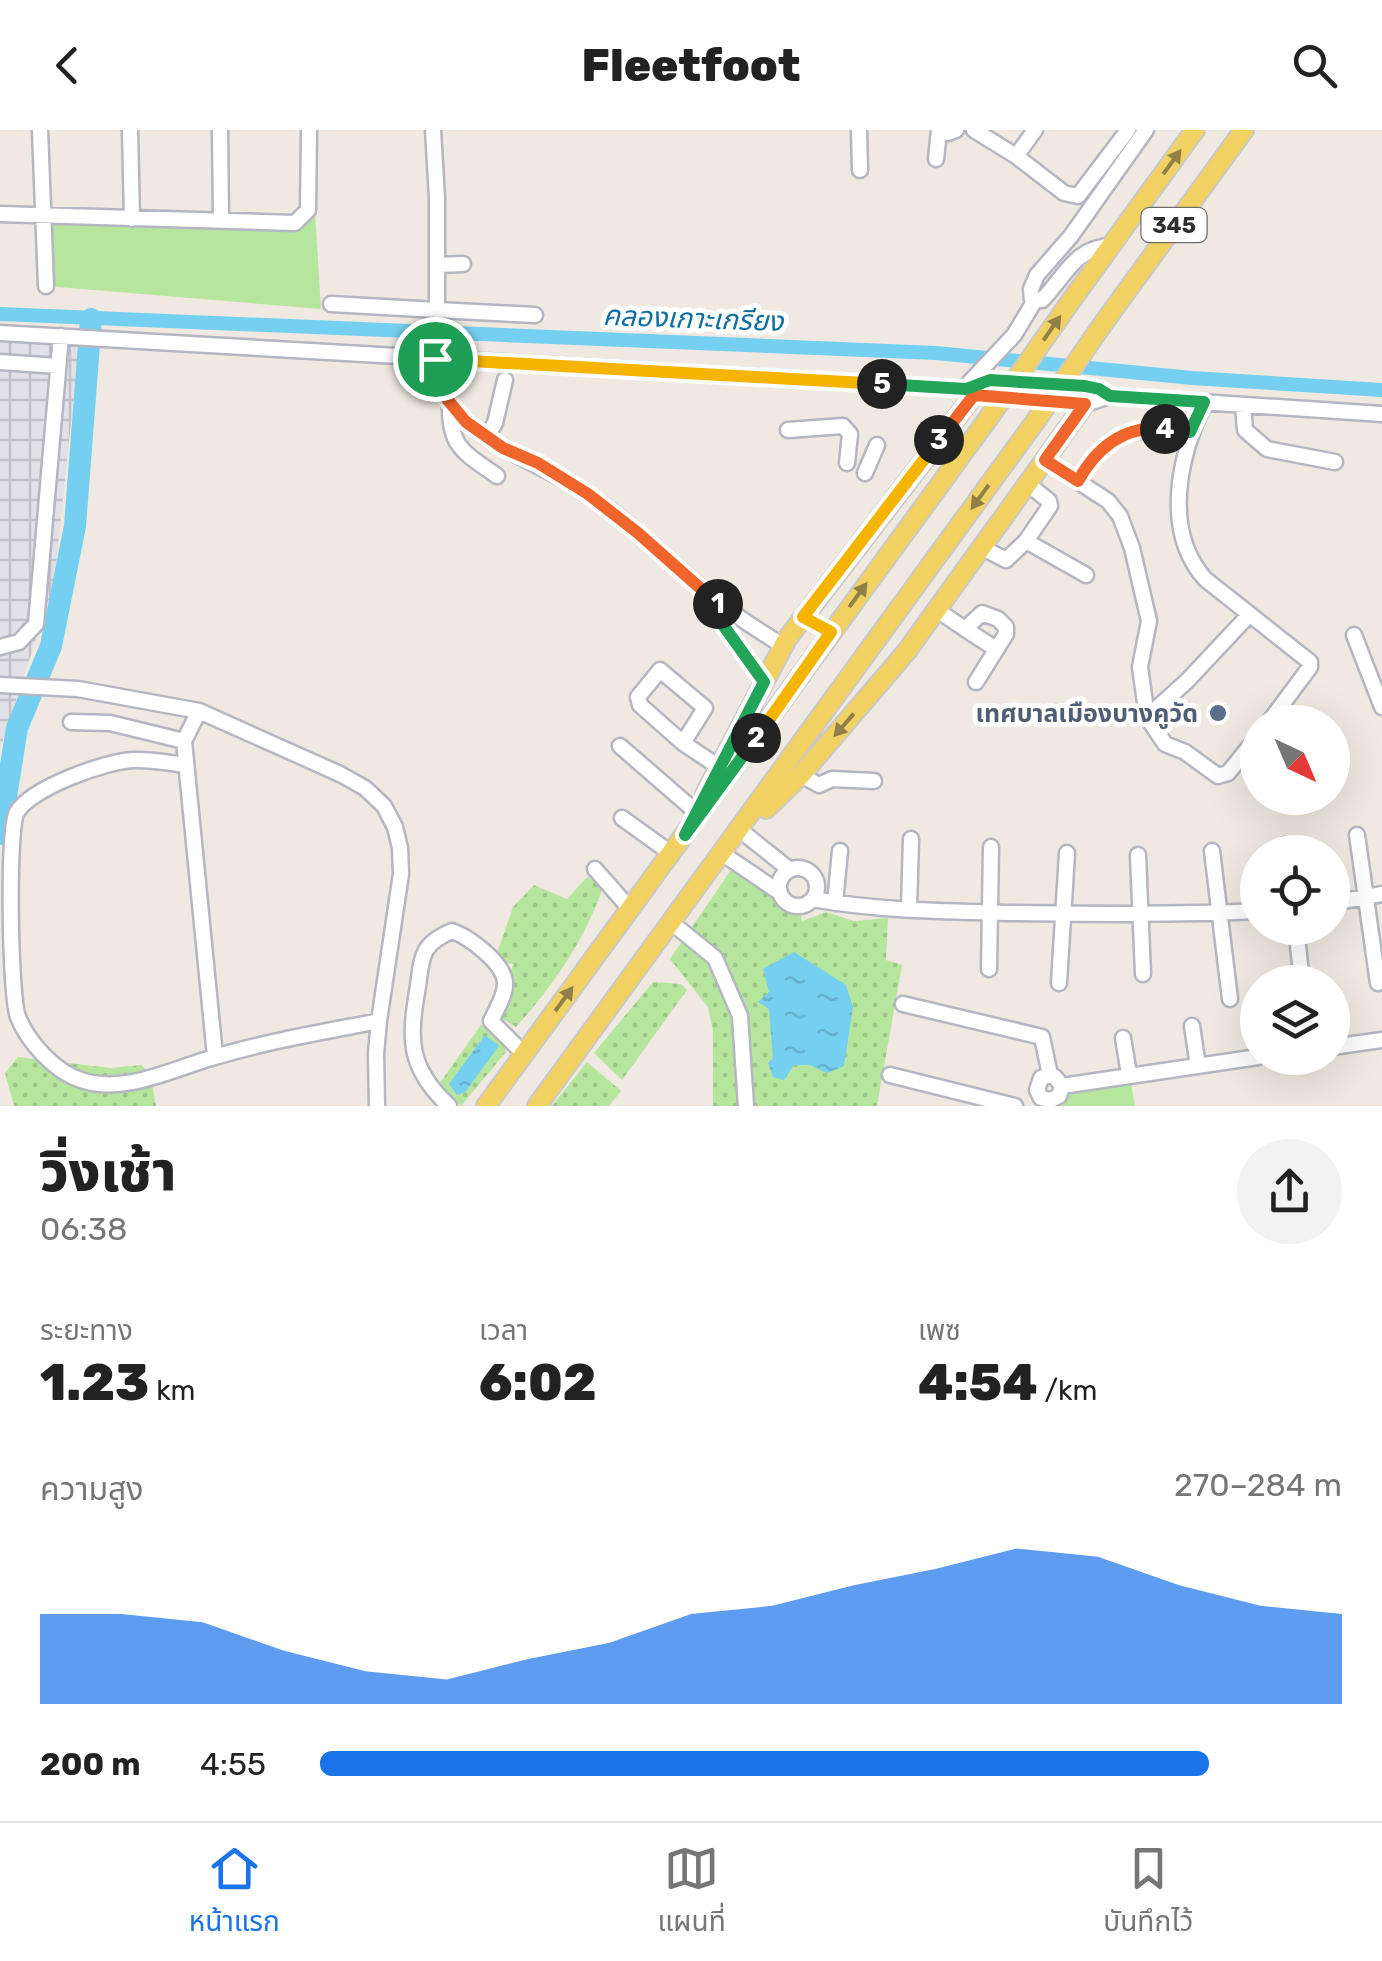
<!DOCTYPE html>
<html lang="th">
<meta charset="utf-8">
<style>
:root{--surface:#fff;--page:#f2f2f2;--text:#222;--muted:#767676;--line:#e0e0e0;--accent:#1a73e8}
body{margin:0;font-family:Rubik,"Noto Sans Thai",sans-serif;background:var(--page);color:var(--text);height:100vh;display:flex;flex-direction:column;font-size:38px;white-space:nowrap}
*{box-sizing:border-box;margin:0}
p{font-size:32px;color:var(--muted)}
.icon{flex:none;width:55px;height:55px;fill:none;stroke:currentColor;stroke-width:2;stroke-linecap:round;stroke-linejoin:round}
.map{position:relative;height:976px;overflow:hidden}
.side{display:flex;flex-direction:column;background:var(--surface);flex:1}
.side>*{flex:none}
.needle{width:65px;rotate:136deg}
.tools{position:absolute;left:1240px;top:575px;display:grid;gap:20px}
.tools a{display:grid;place-items:center;width:110px;height:110px;border-radius:50%;background:var(--surface);box-shadow:0 10px 40px #0002;font-size:50px}
.pin{position:absolute;display:grid;place-items:center;width:85px;height:85px;color:#fff;margin:-42px;border:5px solid #fff;border-radius:50%;box-shadow:0 2px 10px #0007}
.km{position:absolute;width:50px;height:50px;margin:-25px;border-radius:50%;background:#222;color:#fff;font-size:28px;line-height:50px;text-align:center}
.round{display:grid;place-items:center;flex:none;width:105px;height:105px;border-radius:52px;background:var(--page)}
.overview{display:flex;align-items:center;justify-content:space-between;height:170px;padding:0 40px}
h1{font-size:55px;font-weight:800;line-height:75px}
.figures{display:grid;grid-template-columns:repeat(3,1fr);gap:15px;height:170px;padding:10px 40px}
.figures div{display:grid;align-content:center}
.figures b{font-size:50px;font-weight:800}
.figures small{font-size:28px;font-weight:400}
.figures p{font-size:28px}
.chart{height:280px;padding:20px 40px}
.chart p{display:flex;justify-content:space-between}
.chart svg{width:100%;height:180px;margin-top:10px;fill:var(--accent);opacity:.7}
ul{padding:0 40px;list-style:none;font-size:32px}
li{display:grid;grid-template-columns:160px 120px 1fr;align-items:center;height:75px}
li i{height:25px;border-radius:12px;background:var(--accent)}
header{display:flex;justify-content:space-between;align-items:center;height:130px;padding:0 40px;background:var(--surface);font-size:45px;font-weight:800}
.tab-bar{display:flex;justify-content:space-around;align-items:center;height:140px;border-top:2px solid var(--line);background:var(--surface);font-size:28px;color:var(--muted)}
.tab-bar a{display:grid;justify-items:center;gap:5px}
.tab-bar .current{color:var(--accent)}
.map>svg:first-child{display:block}
.industrial{fill:url(#industrial-grid)}
.grass{fill:url(#grass-dots)}
.park{fill:#b6e59e}
.water{fill:url(#water-ripples)}
.lines{fill:none;stroke-linecap:round;stroke-linejoin:round}
.canal{stroke:#75cff0;stroke-width:14}
.river{stroke:#75cff0;stroke-width:22}
.minor-casing{stroke:#b4b7c1;stroke-width:19}
.major-casing{stroke:#c9c9c9;stroke-width:22}
.minor{stroke:#fff;stroke-width:14}
.major{stroke:#f2d163;stroke-width:18}
.major-bridge-casing{stroke:#c9c9c9;stroke-width:22;stroke-linecap:butt}
.major-bridge{stroke:#f2d163;stroke-width:18}
.oneway{fill:#908048}
.split-1-casing{stroke:#fff;stroke-width:20}
.split-2-casing{stroke:#fff;stroke-width:20}
.split-3-casing{stroke:#fff;stroke-width:20}
.split-4-casing{stroke:#fff;stroke-width:20}
.split-5-casing{stroke:#fff;stroke-width:20}
.split-6-casing{stroke:#fff;stroke-width:20}
.split-1{stroke:#f0652b;stroke-width:12}
.split-2{stroke:#22a559;stroke-width:12}
.split-3{stroke:#f5b400;stroke-width:12}
.split-4{stroke:#f0652b;stroke-width:12}
.split-5{stroke:#22a559;stroke-width:12}
.split-6{stroke:#f5b400;stroke-width:12}
.service-dot{fill:#5c6f8a;stroke:#fff;stroke-width:4}
.labels{text-anchor:middle;stroke-width:10;stroke-linejoin:round;paint-order:stroke}
.shield{fill:#fff;stroke:#6d6d6d;stroke-width:2.5}
.shield-label{font-size:22px;font-weight:bold;fill:#2e2e2e}
.service-label{font-size:25px;font-weight:bold;fill:#4e5e75;stroke:#fff;text-anchor:end}
.water-label{font-size:28px;font-style:italic;fill:#0d6fa3;stroke:#fff}
</style>
<header><svg class="icon" aria-label="back" viewBox="0 0 24 24"><path d="M15 5l-7 7 7 7"/></svg>Fleetfoot<svg class="icon" aria-label="search" viewBox="0 0 24 24"><circle cx="10" cy="10" r="6"/><path d="M15 15l6 6"/></svg></header>
<div class="map">
<svg width="1382" height="976" viewBox="0 0 1382 976">
<defs>
<pattern id="industrial-grid" width="8" height="8" patternUnits="userSpaceOnUse" patternTransform="scale(2.5)"><rect width="8" height="8" fill="#e3e1e8"/><path d="M0 4h8M4 0v8" fill="none" stroke="#c3c1c7"/></pattern>
<pattern id="grass-dots" width="8" height="8" patternUnits="userSpaceOnUse" patternTransform="scale(2.5)"><rect width="8" height="8" fill="#b6e59e"/><path d="M2 2h.1M6 6h.1" fill="none" stroke="#9dc588" stroke-width="1.8" stroke-linecap="round"/></pattern>
<pattern id="water-ripples" width="26" height="14" patternUnits="userSpaceOnUse" patternTransform="scale(2.5)"><rect width="26" height="14" fill="#75cff0"/><path d="M2 4q2-2 4 0t4 0M15 11q2-2 4 0t4 0" fill="none" stroke="#66b2ce"/></pattern>
</defs>
<rect width="100%" height="100%" fill="#efe9e1"/>
<path class="industrial" d="M0,204L80,208L54,454L0,619Z"/>
<path class="grass" d="M731,740L773,763L784,776L800,779L802,791L826,782L854,791L888,788L886,830L902,835L877,976H713V901L708,877L670,829Z
M587,747L603,757C585,810 553,856 516,897L491,882L514,834L494,832L513,777L534,755L567,769Z
M653,852L681,854L687,860L622,950L594,923Z
M481,895L505,913L506,922L461,976L439,954Z
M18,927L110,938L142,935L151,947L156,976H14L5,943Z
M587,932L621,961L609,976H552Z"/>
<path class="park" d="M308,80L315,82L321,179L46,156L44,86L294,93Z
M1131,953L1135,976H1042L1044,972L1096,956Z"/>
<path class="water" d="M794,822L846,855L853,877L844,936L827,943L810,935H794L784,950L773,947L768,933L773,928L769,879L758,872L769,862L763,839Z
M485,905L499,916L465,962L457,965L449,954Z"/>
<g class="lines">
<path class="canal" d="M0,184L936,223L1192,248L1382,260"/>
<path class="river" d="M0,704L17,598L51,516L75,396L91,189"/>
<defs>
<path id="minor" d="M40,0L46,156
M130,0L132,89
M220,0L221,89
M859,0L860,40
M974,0L1016,26L1064,63L1078,66L1128,0
M1016,26L1035,0
M936,29L939,0L948,3L956,0
M0,84L295,93L308,80L309,0
M1111,116C1075,117 1065,147 1042,170H1032L1031,159L1037,145L1071,106L1146,0
M438,135L463,134
M331,174L437,180V68L433,0
M535,185L437,180C434,212 432,248 451,276C475,311 547,337 585,362C631,393 671,433 714,469C735,486 760,501 783,516
M0,203L967,259L989,250L1085,256L1099,259L1110,266
M0,232L58,236
M967,255L1014,205L1034,172
M967,259L974,265L1085,274L1110,266L1382,284
M1205,272C1179,326 1162,400 1205,449L1310,532V537L1269,592
M450,275C449,318 465,323 497,346
M1243,275L1245,300L1267,319L1335,332
M788,300L843,296L850,304L847,333
M487,306L495,293L505,250
M1045,330L1108,371L1120,386L1132,418L1149,491L1140,537L1147,587L1187,551L1249,485
M865,343L877,315
M1078,351C1106,300 1136,296 1190,302
M1026,411L1050,376L1049,371L1028,354
M981,417L1006,430L1026,411L1086,445
M718,472L723,495L764,552
M937,480L965,499L982,483L998,489L1006,497V504L976,552
M965,499L996,519
M1354,505L1382,577
M0,517L19,512L36,494L61,206
M0,555L78,559L199,581L340,644L365,658L384,676L395,697L400,718L401,744L379,891L376,923L377,976
M1147,587L1165,614L1185,622L1218,646L1228,643L1258,606
M71,592L110,593L184,611L199,581
M184,611L215,926
M683,613L705,578L660,540L638,567L640,575L683,613L719,637
M620,616L695,681
M186,635C169,633 150,629 133,630C106,631 31,658 17,682C7,698 10,868 18,887C28,912 55,942 81,950C125,965 174,938 215,927C268,911 324,902 379,891
M801,645L819,655L832,649L874,651
M622,688L672,724
M740,700L790,740
M1357,705L1378,853
M1285,715L1286,722
M1212,721L1230,869
M723,724L779,762
M1138,725L1143,844
M779 757a19 19 0 1 1 38 0a19 19 0 1 1-38 0Z
M595,739L630,779
M813,769C878,781 946,781 1012,783C1094,784 1175,785 1258,781
M835,773L840,721
M1332,773L1382,764
M909,779L911,709
M672,793L715,828L740,886L746,976
M1296,798L1302,852
M989,839L991,717
M1059,853L1067,723
M903,874L1042,907L1050,945L1055,947L1062,956L1059,966L1051,970L1041,968L1037,960L1041,948L1050,945
M1192,896L1198,936
M1123,908L1129,944
M1332,917L1382,910
M890,945L1015,976
M1062,956L1258,927
M449,976C407,937 409,908 418,856C422,826 421,814 452,801C469,807 503,832 505,852C506,865 496,880 491,891L524,924"/>
<path id="major" d="M1073,168L1195,0
M1105,191L1244,0
M705,664L787,509L974,265
M766,679L801,645L907,521L1085,274
M486,976L990,286
M537,976L1037,289"/>
</defs>
<use href="#minor" class="minor-casing"/>
<use href="#major" class="major-casing"/>
<use href="#minor" class="minor"/>
<use href="#major" class="major"/>
<defs>
<path id="major-bridge" d="M990,286L1073,168
M1037,289L1105,191"/>
</defs>
<use href="#major-bridge" class="major-bridge-casing"/>
<use href="#major-bridge" class="major-bridge"/>
</g>
<defs><path id="oneway-solid" d="M-6-.8H1V-3.2L6.5 0L1 3.2V.8H-6Z" transform="scale(2.5)"/></defs>
<g class="oneway">
<use href="#oneway-solid" transform="translate(1172 32) rotate(-54)"/>
<use href="#oneway-solid" transform="translate(1052 198) rotate(-55)"/>
<use href="#oneway-solid" transform="translate(980 367) rotate(126)"/>
<use href="#oneway-solid" transform="translate(858 465) rotate(-54)"/>
<use href="#oneway-solid" transform="translate(844 595) rotate(131)"/>
<use href="#oneway-solid" transform="translate(564 869) rotate(-54)"/>
</g>
<g class="lines">
<defs>
<path id="split-1" d="M435,229L447,269L466,292L503,318L538,333L588,364L638,403L718,474"/>
<path id="split-2" d="M718,474L723,495L764,552L685,705L756,608"/>
<path id="split-3" d="M756,608L831,502L803,487L939,310"/>
<path id="split-4" d="M939,310L974,265L1085,274L1045,330L1078,351C1097,317 1124,295 1165,299"/>
<path id="split-5" d="M882,254L966,259L990,250L1085,256L1099,259L1110,266L1204,272L1190,302L1165,299"/>
<path id="split-6" d="M435,229L882,254"/>
</defs>
<use href="#split-1" class="split-1-casing"/>
<use href="#split-2" class="split-2-casing"/>
<use href="#split-3" class="split-3-casing"/>
<use href="#split-4" class="split-4-casing"/>
<use href="#split-5" class="split-5-casing"/>
<use href="#split-6" class="split-6-casing"/>
<use href="#split-1" class="split-1"/>
<use href="#split-2" class="split-2"/>
<use href="#split-3" class="split-3"/>
<use href="#split-4" class="split-4"/>
<use href="#split-5" class="split-5"/>
<use href="#split-6" class="split-6"/>
</g>
<circle class="service-dot" cx="1218" cy="583" r="10"/>
<g class="labels">
<rect class="shield" x="1141.5" y="78" width="65" height="34" rx="8"/>
<g class="shield-label">
<text x="1174" y="103">345</text>
</g>
<g class="service-label">
<text x="1198" y="592">เทศบาลเมืองบางคูวัด</text>
</g>
<g class="water-label">
<text transform="translate(693 188) rotate(2)" y="10">คลองเกาะเกรียง</text>
</g>
</g>
</svg>
<div class="tools">
<a><svg class="needle" viewBox="-14 -14 28 28"><path d="M0-13l5 13h-10z" fill="#e53935"/><path d="M0 13l5-13h-10z" fill="#767676"/></svg></a>
<a><svg class="icon" aria-label="locate" viewBox="0 0 24 24"><circle cx="12" cy="12" r="6"/><path d="M12 2v4M12 18v4M2 12h4M18 12h4"/></svg></a>
<a><svg class="icon" aria-label="layers" viewBox="0 0 24 24"><path d="M12 4l9 5-9 5-9-5zM3 14l9 5 9-5"/></svg></a>
</div>
<div class="pin" style="left:435px;top:229px;background:#1e9e55"><svg class="icon" aria-label="arrive" viewBox="0 0 24 24"><path d="M6 21V4h12l-3 4 3 4H6"/></svg></div>
<b class="km" style="left:718px;top:474px">1</b>
<b class="km" style="left:756px;top:608px">2</b>
<b class="km" style="left:939px;top:310px">3</b>
<b class="km" style="left:1165px;top:299px">4</b>
<b class="km" style="left:882px;top:254px">5</b>
</div>
<section class="side">
<div class="overview"><div><h1>วิ่งเช้า</h1><p>06:38</p></div><a class="round"><svg class="icon" aria-label="share" viewBox="0 0 24 24"><path d="M12 15V3M7 8l5-5 5 5M5 13v7h14v-7"/></svg></a></div>
<div class="figures">
<div><p>ระยะทาง</p><b>1.23<small> km</small></b></div>
<div><p>เวลา</p><b>6:02</b></div>
<div><p>เพซ</p><b>4:54<small> /km</small></b></div>
</div>
<div class="chart"><p><span>ความสูง</span>270–284 m</p>
<svg viewBox="0 0 160 44" preserveAspectRatio="none"><path d="M0 44V22L10 22L20 24L30 31L40 36L50 38L60 33L70 29L80 22L90 20L100 15L110 11L120 6L130 8L140 15L150 20L160 22V44z"/></svg>
</div>
<ul>
<li><b>200 m</b>4:55<i style="width:87%"></i></li>
</ul>
</section>
<nav class="tab-bar">
<a class="current"><svg class="icon" aria-label="home" viewBox="0 0 24 24"><path d="M3 11l9-7 9 7M6 9v11h12V9"/></svg>หน้าแรก</a>
<a><svg class="icon" aria-label="map" viewBox="0 0 24 24"><path d="M3 6l6-2 6 2 6-2v14l-6 2-6-2-6 2zM9 4v14M15 6v14"/></svg>แผนที่</a>
<a><svg class="icon" aria-label="saved" viewBox="0 0 24 24"><path d="M7 4h10v16l-5-4-5 4z"/></svg>บันทึกไว้</a>
</nav>
